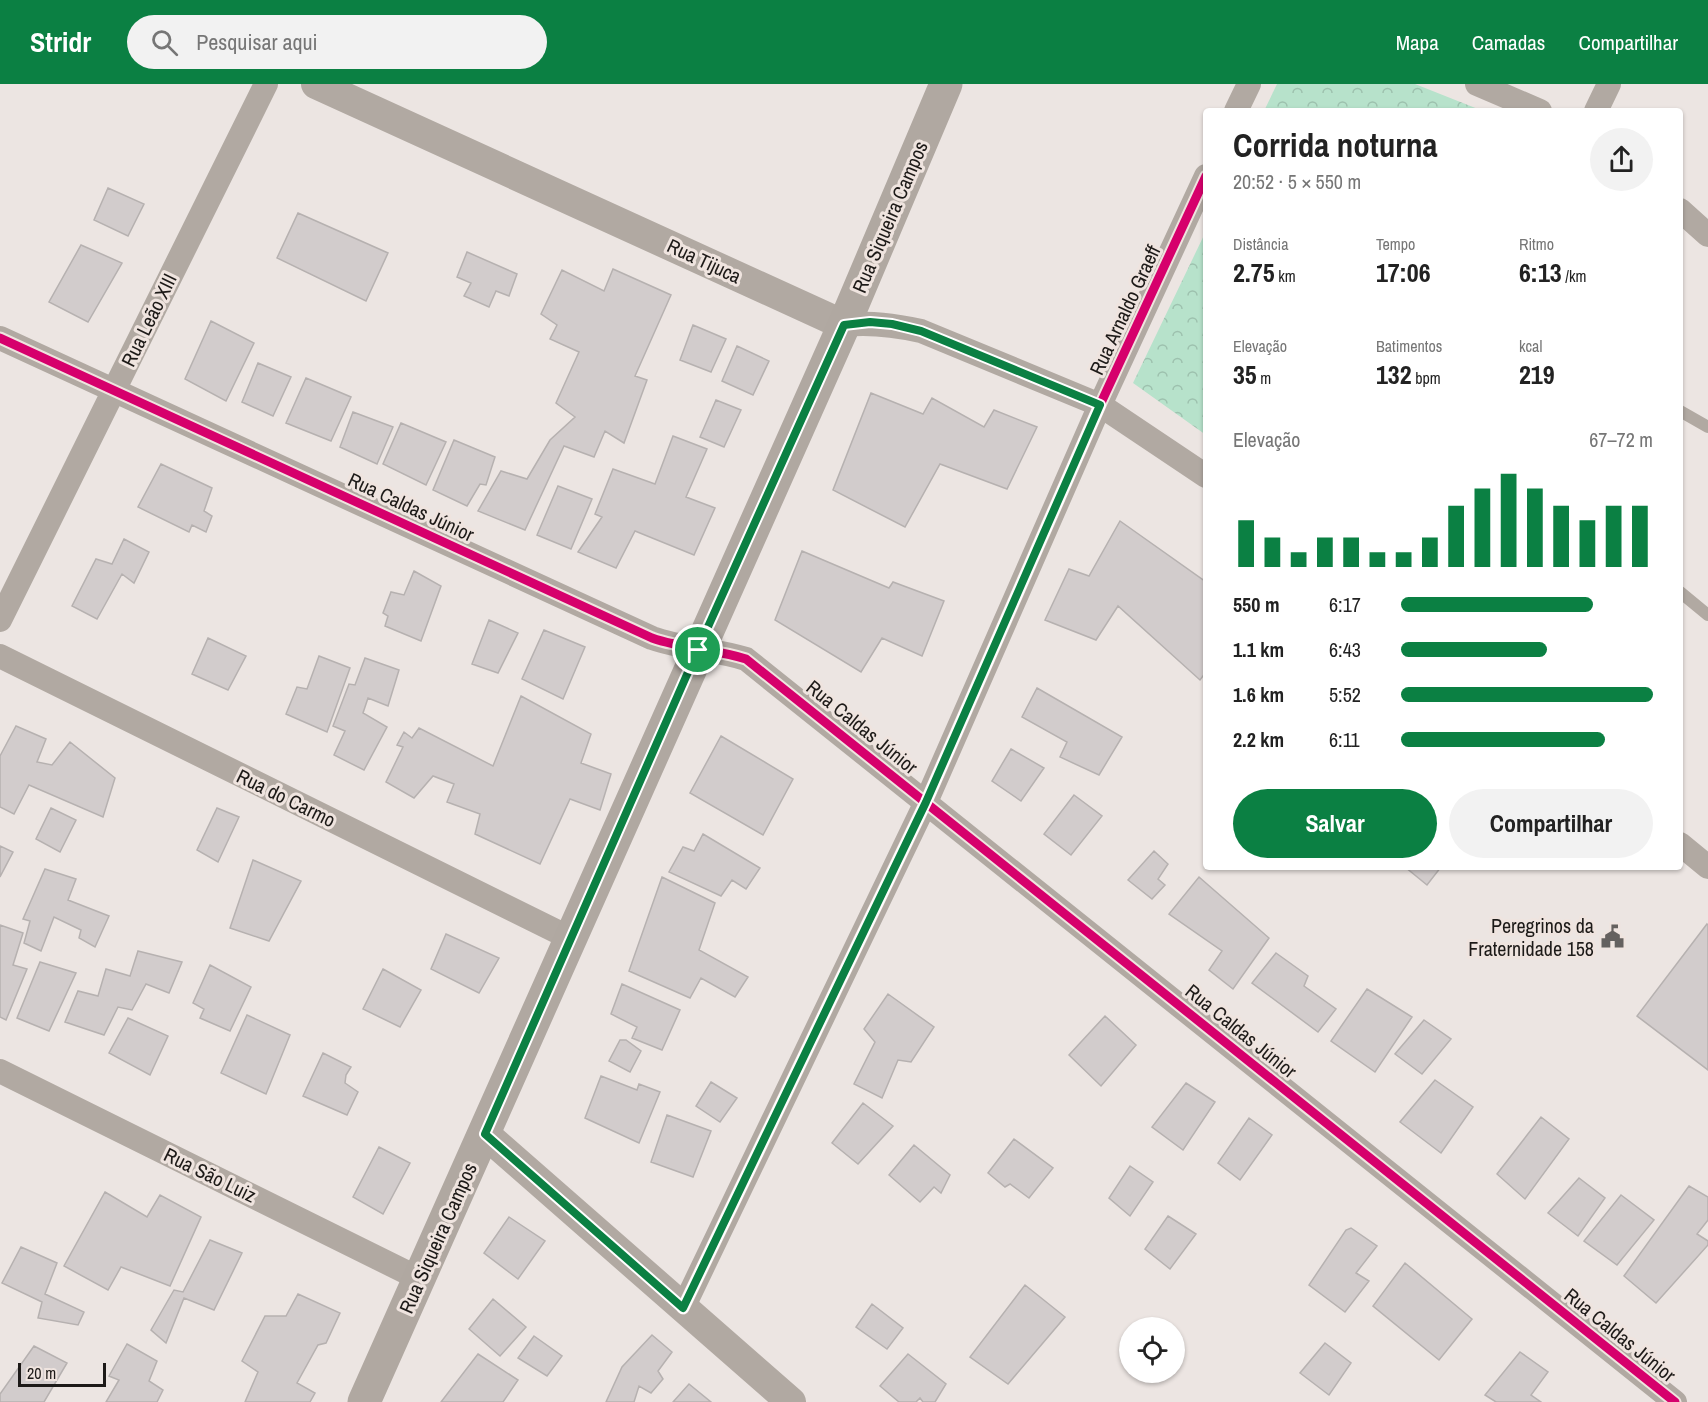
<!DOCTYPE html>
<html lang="pt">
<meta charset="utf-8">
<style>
:root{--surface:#fff;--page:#f2f2f2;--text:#222;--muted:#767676;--accent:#0b8043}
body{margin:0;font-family:"Archivo Narrow",sans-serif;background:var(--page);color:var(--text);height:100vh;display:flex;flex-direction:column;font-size:22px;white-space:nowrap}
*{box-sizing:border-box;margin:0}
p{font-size:20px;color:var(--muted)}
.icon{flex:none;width:33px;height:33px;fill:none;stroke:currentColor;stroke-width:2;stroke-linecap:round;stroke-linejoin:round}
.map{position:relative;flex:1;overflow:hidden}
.sheet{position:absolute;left:1203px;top:24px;width:480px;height:762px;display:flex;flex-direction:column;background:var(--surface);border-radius:6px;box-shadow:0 2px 4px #0004}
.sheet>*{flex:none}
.tools{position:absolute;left:1119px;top:1233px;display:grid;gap:12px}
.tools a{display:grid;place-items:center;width:66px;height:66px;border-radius:50%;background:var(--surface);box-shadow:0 2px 4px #0004;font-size:30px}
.scale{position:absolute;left:18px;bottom:15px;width:88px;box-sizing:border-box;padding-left:6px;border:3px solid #1d1a18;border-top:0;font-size:16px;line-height:21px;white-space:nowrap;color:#1d1a18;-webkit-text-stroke:4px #efe4df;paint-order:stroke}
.pin{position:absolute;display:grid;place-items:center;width:51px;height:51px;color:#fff;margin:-26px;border:3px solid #fff;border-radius:50%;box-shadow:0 2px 6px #0007}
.round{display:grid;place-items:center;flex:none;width:63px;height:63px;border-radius:32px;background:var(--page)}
.head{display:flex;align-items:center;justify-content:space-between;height:102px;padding:0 30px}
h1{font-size:33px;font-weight:800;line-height:45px}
.stats{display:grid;grid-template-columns:repeat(3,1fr);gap:9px;height:102px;padding:6px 30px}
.stats div{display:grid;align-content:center}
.stats b{font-size:26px;font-weight:800}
.stats small{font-size:16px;font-weight:400}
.stats p{font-size:16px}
.chart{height:168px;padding:12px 30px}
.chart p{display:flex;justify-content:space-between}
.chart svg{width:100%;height:108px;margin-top:6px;stroke:var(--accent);stroke-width:6}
.button{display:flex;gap:12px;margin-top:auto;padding:12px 30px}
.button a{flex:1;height:69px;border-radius:36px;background:var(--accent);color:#fff;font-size:24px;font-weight:800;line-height:69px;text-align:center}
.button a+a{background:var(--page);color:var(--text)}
ul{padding:0 30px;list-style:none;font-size:20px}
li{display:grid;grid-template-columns:96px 72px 1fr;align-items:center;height:45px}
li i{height:15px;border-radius:8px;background:var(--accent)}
header{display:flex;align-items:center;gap:36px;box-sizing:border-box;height:84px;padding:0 30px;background:var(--accent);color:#fff}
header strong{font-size:28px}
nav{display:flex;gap:33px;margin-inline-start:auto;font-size:21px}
.search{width:420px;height:54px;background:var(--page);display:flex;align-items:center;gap:15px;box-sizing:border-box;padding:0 21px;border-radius:33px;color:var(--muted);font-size:22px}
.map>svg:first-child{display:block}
.forest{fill:url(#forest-crowns)}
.building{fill:#d2cccc;stroke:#b6b1b0;stroke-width:1.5}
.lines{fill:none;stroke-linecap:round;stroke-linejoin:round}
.service{stroke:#b1a9a2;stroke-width:12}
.minor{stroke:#b1a9a2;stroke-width:24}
.tertiary{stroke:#b1a9a2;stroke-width:30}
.secondary{stroke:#b0a8a1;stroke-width:33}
.cycleway-casing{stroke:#efe4df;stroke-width:13}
.cycleway{stroke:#d6006c;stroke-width:9}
.route-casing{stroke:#fff;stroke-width:12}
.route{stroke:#0b8043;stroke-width:8}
.labels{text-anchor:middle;stroke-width:6;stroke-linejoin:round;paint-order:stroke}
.street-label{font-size:20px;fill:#1d1a18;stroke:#efe4df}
.poi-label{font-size:20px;fill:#1d1a18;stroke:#efe4df;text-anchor:end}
</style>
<header>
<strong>Stridr</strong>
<div class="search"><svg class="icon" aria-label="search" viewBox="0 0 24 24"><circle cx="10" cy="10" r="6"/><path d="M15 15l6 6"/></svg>Pesquisar aqui</div>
<nav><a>Mapa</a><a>Camadas</a><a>Compartilhar</a></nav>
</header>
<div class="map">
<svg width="1708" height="1318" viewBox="0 0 1708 1318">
<defs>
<pattern id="forest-crowns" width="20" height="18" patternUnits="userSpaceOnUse" patternTransform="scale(1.5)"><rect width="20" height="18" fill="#b7e2cb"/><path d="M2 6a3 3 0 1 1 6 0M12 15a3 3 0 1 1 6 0" fill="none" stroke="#9dc1ae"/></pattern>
</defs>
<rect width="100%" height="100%" fill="#ece5e2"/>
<path class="forest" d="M1277,0H1415L1483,27H1264Z
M1206,147V351L1133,299Z"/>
<path class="building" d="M108,104L144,120L128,152L94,136Z
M298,129L388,169L366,217L277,174Z
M81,161L122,179L88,238L49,218Z
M467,168L517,190L509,212L496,207L489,223L464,212L471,199L457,193Z
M613,185L671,211L635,292L647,296L624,359L605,347L594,373L564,362L525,446L478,427L501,387L527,395L550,356L575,333L556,319L579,268L550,255L557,241L541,230L562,186L604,207Z
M211,237L254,259L226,317L185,295Z
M693,241L726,255L711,288L680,276Z
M737,262L769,277L753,311L722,297Z
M258,279L291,293L273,332L242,318Z
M306,294L351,313L331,357L286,339Z
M871,309L923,330L932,314L984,343L994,326L1037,343L1007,405L940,380L905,443L833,406Z
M716,316L741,326L724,363L700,353Z
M353,328L393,343L377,380L340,363Z
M401,339L446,358L426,401L383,380Z
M673,352L707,365L686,413L715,424L694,471L635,447L616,484L578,468L602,433L595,430L613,385L655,400Z
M454,356L495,373L486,401L480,400L467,422L433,406Z
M161,380L212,404L204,427L212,432L206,448L192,441L189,448L138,423Z
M558,402L592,415L571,465L537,451Z
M1120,437L1206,498V588L1200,596L1118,522L1096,556L1045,536L1069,485L1089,492Z
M124,455L149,468L134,499L122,490L97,535L72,522L96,475L112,480Z
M802,467L889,504L893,498L944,517L922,572L882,554L861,588L775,536Z
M414,487L441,502L421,557L385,542L388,532L383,529L391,508L404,511Z
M489,536L518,549L498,589L472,580Z
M544,546L585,563L563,615L522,595Z
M208,554L246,572L228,606L192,590Z
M319,572L350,584L327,648L286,630L297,603L307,605Z
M365,574L399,586L388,622L368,614L363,629L387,643L364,686L334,671L345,647L333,642L349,600L355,601Z
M1037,604L1122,653L1099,691L1060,673L1067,658L1022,633Z
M521,612L591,650L581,679L611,690L600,726L570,715L540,780L475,750L480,730L447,718L454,700L433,692L414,714L386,698L403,663L397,661L404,648L412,654L419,644L493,682Z
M16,642L46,655L37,678L52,681L70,658L115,694L103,733L29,701L14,730L0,723V672Z
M721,652L793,695L763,751L690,709Z
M1011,665L1044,684L1021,717L992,697Z
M1074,711L1102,732L1071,771L1044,750Z
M51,724L76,736L60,768L36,755Z
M217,724L239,733L218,778L197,766Z
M703,750L760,784L746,805L732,796L721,812L669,788L683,763L694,767Z
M0,762L13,768L0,793Z
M1154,767L1168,780L1158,795L1165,801L1152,815L1128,796Z
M253,776L301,797L269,857L230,844Z
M1405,783H1441L1427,801Z
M45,785L76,795L68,816L109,832L95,863L79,854L81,846L54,833L41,867L24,859L30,837L23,835Z
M662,793L715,819L699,866L748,893L735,913L701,894L690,914L629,887Z
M1199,793L1269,854L1233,905L1209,886L1222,867L1169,830Z
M1707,840L1708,841V986L1637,932Z
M0,841L23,849L13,881L27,885L6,936L0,933Z
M446,850L499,874L479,909L431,885Z
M138,867L182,878L169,909L146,900L132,926L118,923L104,951L65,938L78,907L98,912L106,885L130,892Z
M1276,869L1308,892L1304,902L1336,925L1318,948L1252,899Z
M40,878L76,889L49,947L17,934Z
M210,881L251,903L230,947L200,934L204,925L193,919Z
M383,885L421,906L400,943L363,925Z
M622,900L680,926L662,966L632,954L637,943L611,930Z
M1367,905L1412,933L1375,988L1331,957Z
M888,910L934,943L911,978L898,976L882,1014L854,1000L875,958L864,945Z
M247,931L290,951L266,1010L221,989Z
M1105,932L1136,961L1101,1002L1069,971Z
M128,934L168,952L150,991L109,969Z
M1424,936L1451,955L1422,990L1395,970Z
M620,956H626L641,967L630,988L609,977Z
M323,969L351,983L346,991L345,999L358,1008L347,1031L303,1012Z
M601,992L637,1006L639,1000L660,1008L639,1059L585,1034Z
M1435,996L1473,1023L1441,1069L1400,1038Z
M711,998L737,1014L720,1038L696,1022Z
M1186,999L1215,1018L1183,1066L1152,1043Z
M863,1019L893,1042L858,1080L832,1059Z
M667,1031L711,1047L693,1093L651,1078Z
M1541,1033L1569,1055L1525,1115L1497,1090Z
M1249,1034L1272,1051L1240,1096L1218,1079Z
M1014,1055L1053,1084L1029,1114L1010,1100L1005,1103L988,1089Z
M914,1061L950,1091L941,1109L934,1103L920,1118L889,1091Z
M379,1063L410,1079L383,1130L353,1113Z
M1130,1082L1153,1098L1130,1132L1109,1114Z
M1579,1094L1605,1114L1578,1152L1548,1129Z
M1689,1102L1708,1113V1136L1697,1150L1708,1157V1161L1656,1219L1624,1192Z
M105,1108L147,1133L160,1111L201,1133L170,1202L121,1183L108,1206L64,1182Z
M1621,1111L1654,1136L1617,1181L1584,1157Z
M1168,1132L1196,1150L1170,1185L1145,1165Z
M509,1133L545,1157L518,1195L484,1169Z
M1351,1144L1377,1162L1356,1189L1369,1197L1345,1228L1309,1201L1346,1146Z
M210,1156L242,1169L214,1226L184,1214L166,1259L151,1246L174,1206L183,1208Z
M21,1163L57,1179L45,1210L84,1228L78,1241L38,1234L42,1218L2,1199Z
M1405,1179L1472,1235L1439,1276L1373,1222Z
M1025,1201L1065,1233L1008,1300L970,1273Z
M298,1210L340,1229L326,1259L318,1261L297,1299L315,1309L310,1318H245L258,1288L242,1277L265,1232H286Z
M493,1215L526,1243L500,1272L469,1245Z
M872,1220L903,1244L887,1265L856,1243Z
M652,1251L672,1268L658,1287L663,1295L651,1309L639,1302L634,1318H606L622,1283Z
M534,1252L562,1272L547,1292L518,1274Z
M1325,1259L1351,1279L1329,1311L1300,1289Z
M127,1260L157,1277L149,1297L163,1306L157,1318H106L119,1296L109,1292Z
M34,1262L67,1279L44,1318H0V1310Z
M1520,1268L1548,1288L1531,1311L1541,1318H1496L1485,1311Z
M478,1270L518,1296L503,1318H441Z
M908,1270L946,1300L935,1318H923L920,1314L916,1318H899L880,1302Z
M689,1300L711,1318H673Z"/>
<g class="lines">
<path class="service" d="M1680,327L1708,343
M1680,508L1708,531"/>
<path class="minor" d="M1477,0L1540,27
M1236,27L1249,0
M1596,27L1609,0
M1680,126L1708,151
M844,241C871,238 894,241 921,247L1100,321L1206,392
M0,254L652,554C683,565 715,565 746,575L1675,1318
M0,536L266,0
M0,572L572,855
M1680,760L1708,783
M0,987L420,1195
M683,1224L926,718L1100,321L1206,92"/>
<path class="tertiary" d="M316,0L844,241
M485,1050L791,1318"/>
<path class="secondary" d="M364,1318L844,241L946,0"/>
<defs>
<path id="cycleway" d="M0,254L652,554C683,565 715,565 746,575L1675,1318
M683,1224L926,718L1100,321L1206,92"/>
</defs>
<use href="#cycleway" class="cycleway-casing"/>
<use href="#cycleway" class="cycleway"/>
</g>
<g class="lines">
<defs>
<path id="route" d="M870,238L892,240L921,247L1100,321L926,718L683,1224L485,1050L707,545L844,241Z"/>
</defs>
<use href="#route" class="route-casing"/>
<use href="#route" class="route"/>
</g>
<defs>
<symbol id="civic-bare" viewBox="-9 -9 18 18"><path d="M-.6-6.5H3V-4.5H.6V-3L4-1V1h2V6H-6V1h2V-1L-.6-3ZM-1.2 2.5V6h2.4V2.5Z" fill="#65615f" stroke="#efe4df" stroke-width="2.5" paint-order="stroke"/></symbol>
</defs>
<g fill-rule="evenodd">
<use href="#civic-bare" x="1596" y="836" width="33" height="33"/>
</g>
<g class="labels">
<g class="street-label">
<text transform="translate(890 133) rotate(-67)" y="7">Rua Siqueira Campos</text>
<text transform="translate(704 177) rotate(25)" y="7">Rua Tijuca</text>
<text transform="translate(1125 226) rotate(-65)" y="7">Rua Arnaldo Graeff</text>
<text transform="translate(149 236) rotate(-64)" y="7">Rua Leão XIII</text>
<text transform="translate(411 423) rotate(25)" y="7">Rua Caldas Júnior</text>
<text transform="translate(862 643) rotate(39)" y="7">Rua Caldas Júnior</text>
<text transform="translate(286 714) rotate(26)" y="7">Rua do Carmo</text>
<text transform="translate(1241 947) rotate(39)" y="7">Rua Caldas Júnior</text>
<text transform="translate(210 1091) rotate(26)" y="7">Rua São Luiz</text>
<text transform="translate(438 1154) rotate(-66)" y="7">Rua Siqueira Campos</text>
<text transform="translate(1620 1251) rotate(39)" y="7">Rua Caldas Júnior</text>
</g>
<g class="poi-label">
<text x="1594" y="849">Peregrinos da<tspan x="1594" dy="23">Fraternidade 158</tspan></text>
</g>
</g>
</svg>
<div class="tools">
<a><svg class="icon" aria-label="locate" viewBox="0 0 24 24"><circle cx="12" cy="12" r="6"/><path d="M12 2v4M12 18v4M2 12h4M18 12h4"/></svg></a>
</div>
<div class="scale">20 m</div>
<div class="pin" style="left:698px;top:566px;background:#1e9e55"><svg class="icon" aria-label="arrive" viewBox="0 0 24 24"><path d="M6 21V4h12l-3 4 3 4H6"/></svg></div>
<section class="sheet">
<div class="head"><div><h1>Corrida noturna</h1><p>20:52 · 5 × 550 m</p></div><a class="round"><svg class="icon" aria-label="share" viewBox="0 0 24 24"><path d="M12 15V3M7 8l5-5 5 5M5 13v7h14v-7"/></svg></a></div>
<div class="stats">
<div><p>Distância</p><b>2.75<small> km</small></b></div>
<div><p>Tempo</p><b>17:06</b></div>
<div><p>Ritmo</p><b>6:13<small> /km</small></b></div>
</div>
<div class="stats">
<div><p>Elevação</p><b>35<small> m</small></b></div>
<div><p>Batimentos</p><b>132<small> bpm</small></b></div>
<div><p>kcal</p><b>219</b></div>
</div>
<div class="chart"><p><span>Elevação</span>67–72 m</p>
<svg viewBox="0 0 160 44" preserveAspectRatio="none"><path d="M5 44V25M15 44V32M25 44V38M35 44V32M45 44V32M55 44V38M65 44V38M75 44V32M85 44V19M95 44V12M105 44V6M115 44V12M125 44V19M135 44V25M145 44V19M155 44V19"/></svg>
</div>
<ul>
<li><b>550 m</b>6:17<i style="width:76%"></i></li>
<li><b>1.1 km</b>6:43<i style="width:58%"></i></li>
<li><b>1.6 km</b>5:52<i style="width:100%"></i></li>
<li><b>2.2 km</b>6:11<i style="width:81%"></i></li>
</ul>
<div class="button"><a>Salvar</a><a>Compartilhar</a></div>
</section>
</div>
